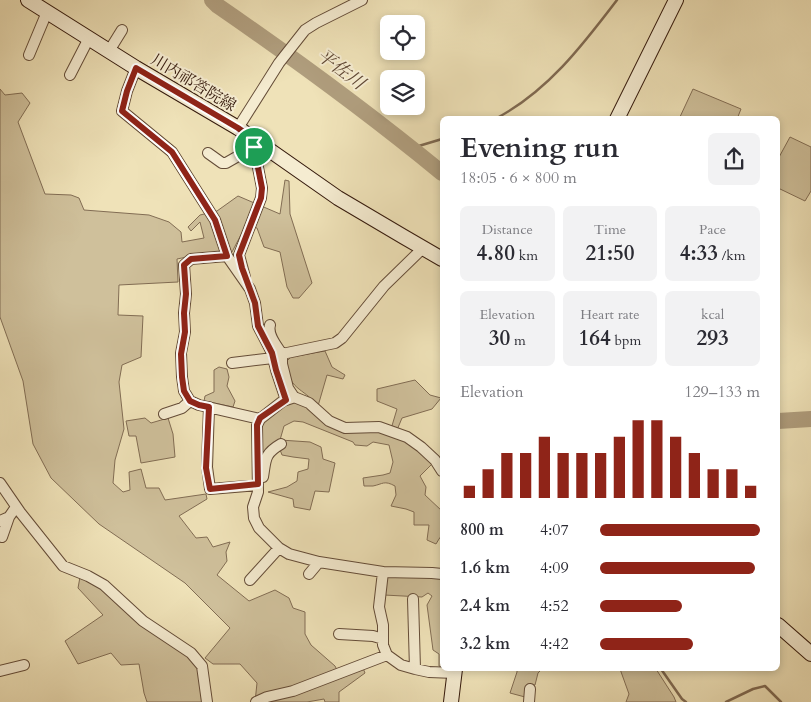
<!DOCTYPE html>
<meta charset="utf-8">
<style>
:root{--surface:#fff;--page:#f2f2f3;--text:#2b2b33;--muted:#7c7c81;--accent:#8f2418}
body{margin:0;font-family:Cardo,"Noto Serif JP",serif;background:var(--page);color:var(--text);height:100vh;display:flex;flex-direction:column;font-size:19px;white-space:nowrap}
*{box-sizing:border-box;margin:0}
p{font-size:16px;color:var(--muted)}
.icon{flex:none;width:28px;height:28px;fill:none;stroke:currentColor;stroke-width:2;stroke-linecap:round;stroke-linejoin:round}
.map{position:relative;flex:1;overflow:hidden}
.drawer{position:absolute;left:440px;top:116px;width:340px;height:555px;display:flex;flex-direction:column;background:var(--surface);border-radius:8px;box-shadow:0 2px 8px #0003}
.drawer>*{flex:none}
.controls{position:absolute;left:380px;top:15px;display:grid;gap:10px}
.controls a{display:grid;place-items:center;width:45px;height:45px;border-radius:8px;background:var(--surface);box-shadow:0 2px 8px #0003;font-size:25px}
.pin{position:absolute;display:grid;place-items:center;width:42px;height:42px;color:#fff;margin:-21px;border:2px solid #fff;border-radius:50%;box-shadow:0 1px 5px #0007}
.round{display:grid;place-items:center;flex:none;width:52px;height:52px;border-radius:8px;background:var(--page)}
.summary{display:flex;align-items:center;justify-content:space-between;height:85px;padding:0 20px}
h1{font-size:28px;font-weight:600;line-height:38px}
.figures{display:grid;grid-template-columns:repeat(3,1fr);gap:8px;height:85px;padding:5px 20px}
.figures div{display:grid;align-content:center;border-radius:8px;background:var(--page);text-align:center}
.figures b{font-size:21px;font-weight:600}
.figures small{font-size:14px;font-weight:400}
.figures p{font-size:14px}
.chart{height:140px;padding:10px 20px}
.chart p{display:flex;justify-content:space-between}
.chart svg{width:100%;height:90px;margin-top:5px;stroke:var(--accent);stroke-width:6}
ul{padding:0 20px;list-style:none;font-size:16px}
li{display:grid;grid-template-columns:80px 60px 1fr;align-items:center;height:38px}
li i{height:12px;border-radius:6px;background:var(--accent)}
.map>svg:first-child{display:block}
.green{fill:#cfc09b;stroke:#826d54}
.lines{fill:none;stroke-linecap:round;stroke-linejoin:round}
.stream{stroke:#7f6951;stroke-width:2.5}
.river{stroke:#b09e7e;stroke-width:16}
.street-casing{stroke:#644c38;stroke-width:12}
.secondary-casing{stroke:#351a0d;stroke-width:16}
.street{stroke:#f5ecd1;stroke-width:10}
.secondary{stroke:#f5ecd1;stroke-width:14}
.route-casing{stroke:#fff;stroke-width:10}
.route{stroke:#8f2418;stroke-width:6}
.labels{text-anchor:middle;stroke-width:4;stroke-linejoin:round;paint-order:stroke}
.street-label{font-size:16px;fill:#351a0d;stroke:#f5ecd1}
.water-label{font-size:18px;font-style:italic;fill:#604835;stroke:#f5ecd1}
</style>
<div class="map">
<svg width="811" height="702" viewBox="0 0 811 702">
<rect width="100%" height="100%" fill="#efe2b8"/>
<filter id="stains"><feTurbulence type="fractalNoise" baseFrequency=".004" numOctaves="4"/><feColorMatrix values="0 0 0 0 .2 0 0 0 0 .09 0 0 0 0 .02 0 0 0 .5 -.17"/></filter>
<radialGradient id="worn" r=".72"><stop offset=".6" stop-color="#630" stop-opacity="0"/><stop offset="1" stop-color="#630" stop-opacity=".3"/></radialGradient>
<path class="green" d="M0,89L5,95L22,93L30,103L18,122L45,194L71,195L79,198L84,210L149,215L169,222L181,232L182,242L204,238L200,222L191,231L188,227L200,215L217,211L238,196L280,214L285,180L289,181L290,214L312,283L299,298H293L287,287L280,252L264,247L257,228L246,225L232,252L206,253L177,259L178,282L119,285L118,315L143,316L141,357L122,365L119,382L124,429L115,460L113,483L123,492L130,490L129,472L141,469L146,488H159L165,500L206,494L207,499L179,516L196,538L207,537L213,547L230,542L226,552L227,561L217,575L249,601L275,590L289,598L293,608L305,612V634L311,645L335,666L341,678L363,668L365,673L339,692V702H325L324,699L307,702H255L257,683L240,664H213L205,658L230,628L185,583L99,524L51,478L33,444L23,381L0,317Z
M693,89L741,109L737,119H679Z
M790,137L811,147V191L805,201L778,188V159Z
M325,351L332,367L345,375L343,379L327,375L318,406C303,387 287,390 287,361L291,357Z
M219,367L227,369L229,377L227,386L235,401L233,407L204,401L205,396L214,392V370Z
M415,380L430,395L441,398L432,409L402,418L397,430L391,429L397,409L377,401V389Z
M294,400L309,406L329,423L374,430L410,442L432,464L420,476L426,487L425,495L442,511V535L439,539L436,544L427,540L429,525H414V512L406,509L391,506L396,495L395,486C384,480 383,484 373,486C370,486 367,486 364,486L363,478L383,475L390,473L393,462L389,445L373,442L367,446L355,445L353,442L303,422L294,421L284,426L280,440L310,442L321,447L323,459L335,463L329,492L315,491L310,510L294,507L293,499L268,492L287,487L297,481L298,472L308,469L309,459L293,457L282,455L279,447L260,462L261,420Z
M145,418L151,423L168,418L173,434L175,457L141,463L136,436H129L126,421Z
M385,575L442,577V667L439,666V654L433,650L427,605L432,596L428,593L422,597L384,595Z
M80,577L103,588L188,655L199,667L204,702H147L144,693L139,664L121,665L111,653L78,664L65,641L103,615L78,588Z
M517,669H542L538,673L535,685H528L525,697L510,693L517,672Z
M620,669H656L674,697L676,702H626L629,694Z"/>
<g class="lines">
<path class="stream" d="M495,119C547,92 582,46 617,0
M412,148L442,139
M661,669L682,699L686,702
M726,702L753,689L765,686L781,702"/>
<path class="river" d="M212,0L218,6C295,59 370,114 442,173
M778,421L811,419"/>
<defs>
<path id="street" d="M109,51L122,30
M29,55L47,12
M136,68L127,91L122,111L172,152L215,220L227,256
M70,75L89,38
M238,128L279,63L305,30L316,23L362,0
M208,153L222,163H226L254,147
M423,248L384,286L342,338L335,343L282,354V364L288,388L294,397L309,403L329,421L345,428L379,427L407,437L421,447L435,460L442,471
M245,277L239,255L261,198L262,188L254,147L256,141
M270,325C267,335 277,346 282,354
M232,363L273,358
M209,407L207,467L210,489L258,485
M164,414L182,408L190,401
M260,419L199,405L190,401L184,391L182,377L181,353L185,332L184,313L186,294L184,265L191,259L227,256L250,289L255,303L258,326L272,353L276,370L286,400
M263,477C266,459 264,454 281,444
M0,483L20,512L63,566L88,576L104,585L143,621L191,653L202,666L207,702
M0,521L9,517L16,507
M2,537L9,517
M279,548L259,528L254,518L253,507L258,492L257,425L260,419L283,401L292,398
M309,574L319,562L383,572
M442,574L432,573L383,572L379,607L383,625V645L387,655L401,665L415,669L429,672L455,673
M250,580L279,548L289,554L319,562
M413,599L415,669
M339,634L373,636L383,639
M0,671L24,665
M256,702L267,697L293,691L387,655
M529,702L530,689"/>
<path id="secondary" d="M28,0L136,68L238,128L338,198L404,237L442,259
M617,119L676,0
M778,625L811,654
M451,702L455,669"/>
</defs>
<use href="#street" class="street-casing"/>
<use href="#secondary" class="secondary-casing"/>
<use href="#street" class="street"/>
<use href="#secondary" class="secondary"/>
</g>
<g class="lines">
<defs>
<path id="route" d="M136,68L238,128L256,141L254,147L262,188L261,198L239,255L242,268L255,303L258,326L272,353L276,370L286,400L260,418L257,425L258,484L210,489L206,468L209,407L199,405L190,401L184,391L182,377L181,354L185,332L184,313L186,294L184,265L191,259L227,256L215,220L172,152L122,111L127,91Z"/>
</defs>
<use href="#route" class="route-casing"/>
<use href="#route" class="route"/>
</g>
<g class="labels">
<g class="street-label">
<text transform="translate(194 82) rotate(31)" y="6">川内祁答院線</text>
</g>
<g class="water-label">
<text transform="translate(341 69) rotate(37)" y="6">平佐川</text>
</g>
</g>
<rect width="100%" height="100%" filter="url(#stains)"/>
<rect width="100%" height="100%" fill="url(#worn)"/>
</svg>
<div class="controls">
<a><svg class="icon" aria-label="locate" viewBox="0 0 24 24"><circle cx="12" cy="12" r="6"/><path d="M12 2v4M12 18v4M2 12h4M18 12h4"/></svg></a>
<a><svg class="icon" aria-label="layers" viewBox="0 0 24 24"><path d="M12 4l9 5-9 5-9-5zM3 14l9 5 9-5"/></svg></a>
</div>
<div class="pin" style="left:254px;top:147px;background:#1e9e55"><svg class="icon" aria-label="arrive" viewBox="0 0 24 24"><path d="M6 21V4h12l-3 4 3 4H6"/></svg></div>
<section class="drawer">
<div class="summary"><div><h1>Evening run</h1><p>18:05 · 6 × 800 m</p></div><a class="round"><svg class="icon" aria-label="share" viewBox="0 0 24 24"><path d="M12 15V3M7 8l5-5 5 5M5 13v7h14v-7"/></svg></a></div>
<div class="figures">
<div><p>Distance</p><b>4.80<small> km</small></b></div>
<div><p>Time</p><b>21:50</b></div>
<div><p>Pace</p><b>4:33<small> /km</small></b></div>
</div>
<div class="figures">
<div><p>Elevation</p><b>30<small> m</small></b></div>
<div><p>Heart rate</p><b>164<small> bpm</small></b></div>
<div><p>kcal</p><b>293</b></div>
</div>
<div class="chart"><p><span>Elevation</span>129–133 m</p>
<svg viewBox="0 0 160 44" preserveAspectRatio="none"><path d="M5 44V38M15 44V30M25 44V22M35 44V22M45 44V14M55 44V22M65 44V22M75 44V22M85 44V14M95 44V6M105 44V6M115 44V14M125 44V22M135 44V30M145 44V30M155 44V38"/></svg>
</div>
<ul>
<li><b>800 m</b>4:07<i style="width:100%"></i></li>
<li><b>1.6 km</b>4:09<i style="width:97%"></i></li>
<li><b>2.4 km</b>4:52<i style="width:51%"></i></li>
<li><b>3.2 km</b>4:42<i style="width:58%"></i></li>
</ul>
</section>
</div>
